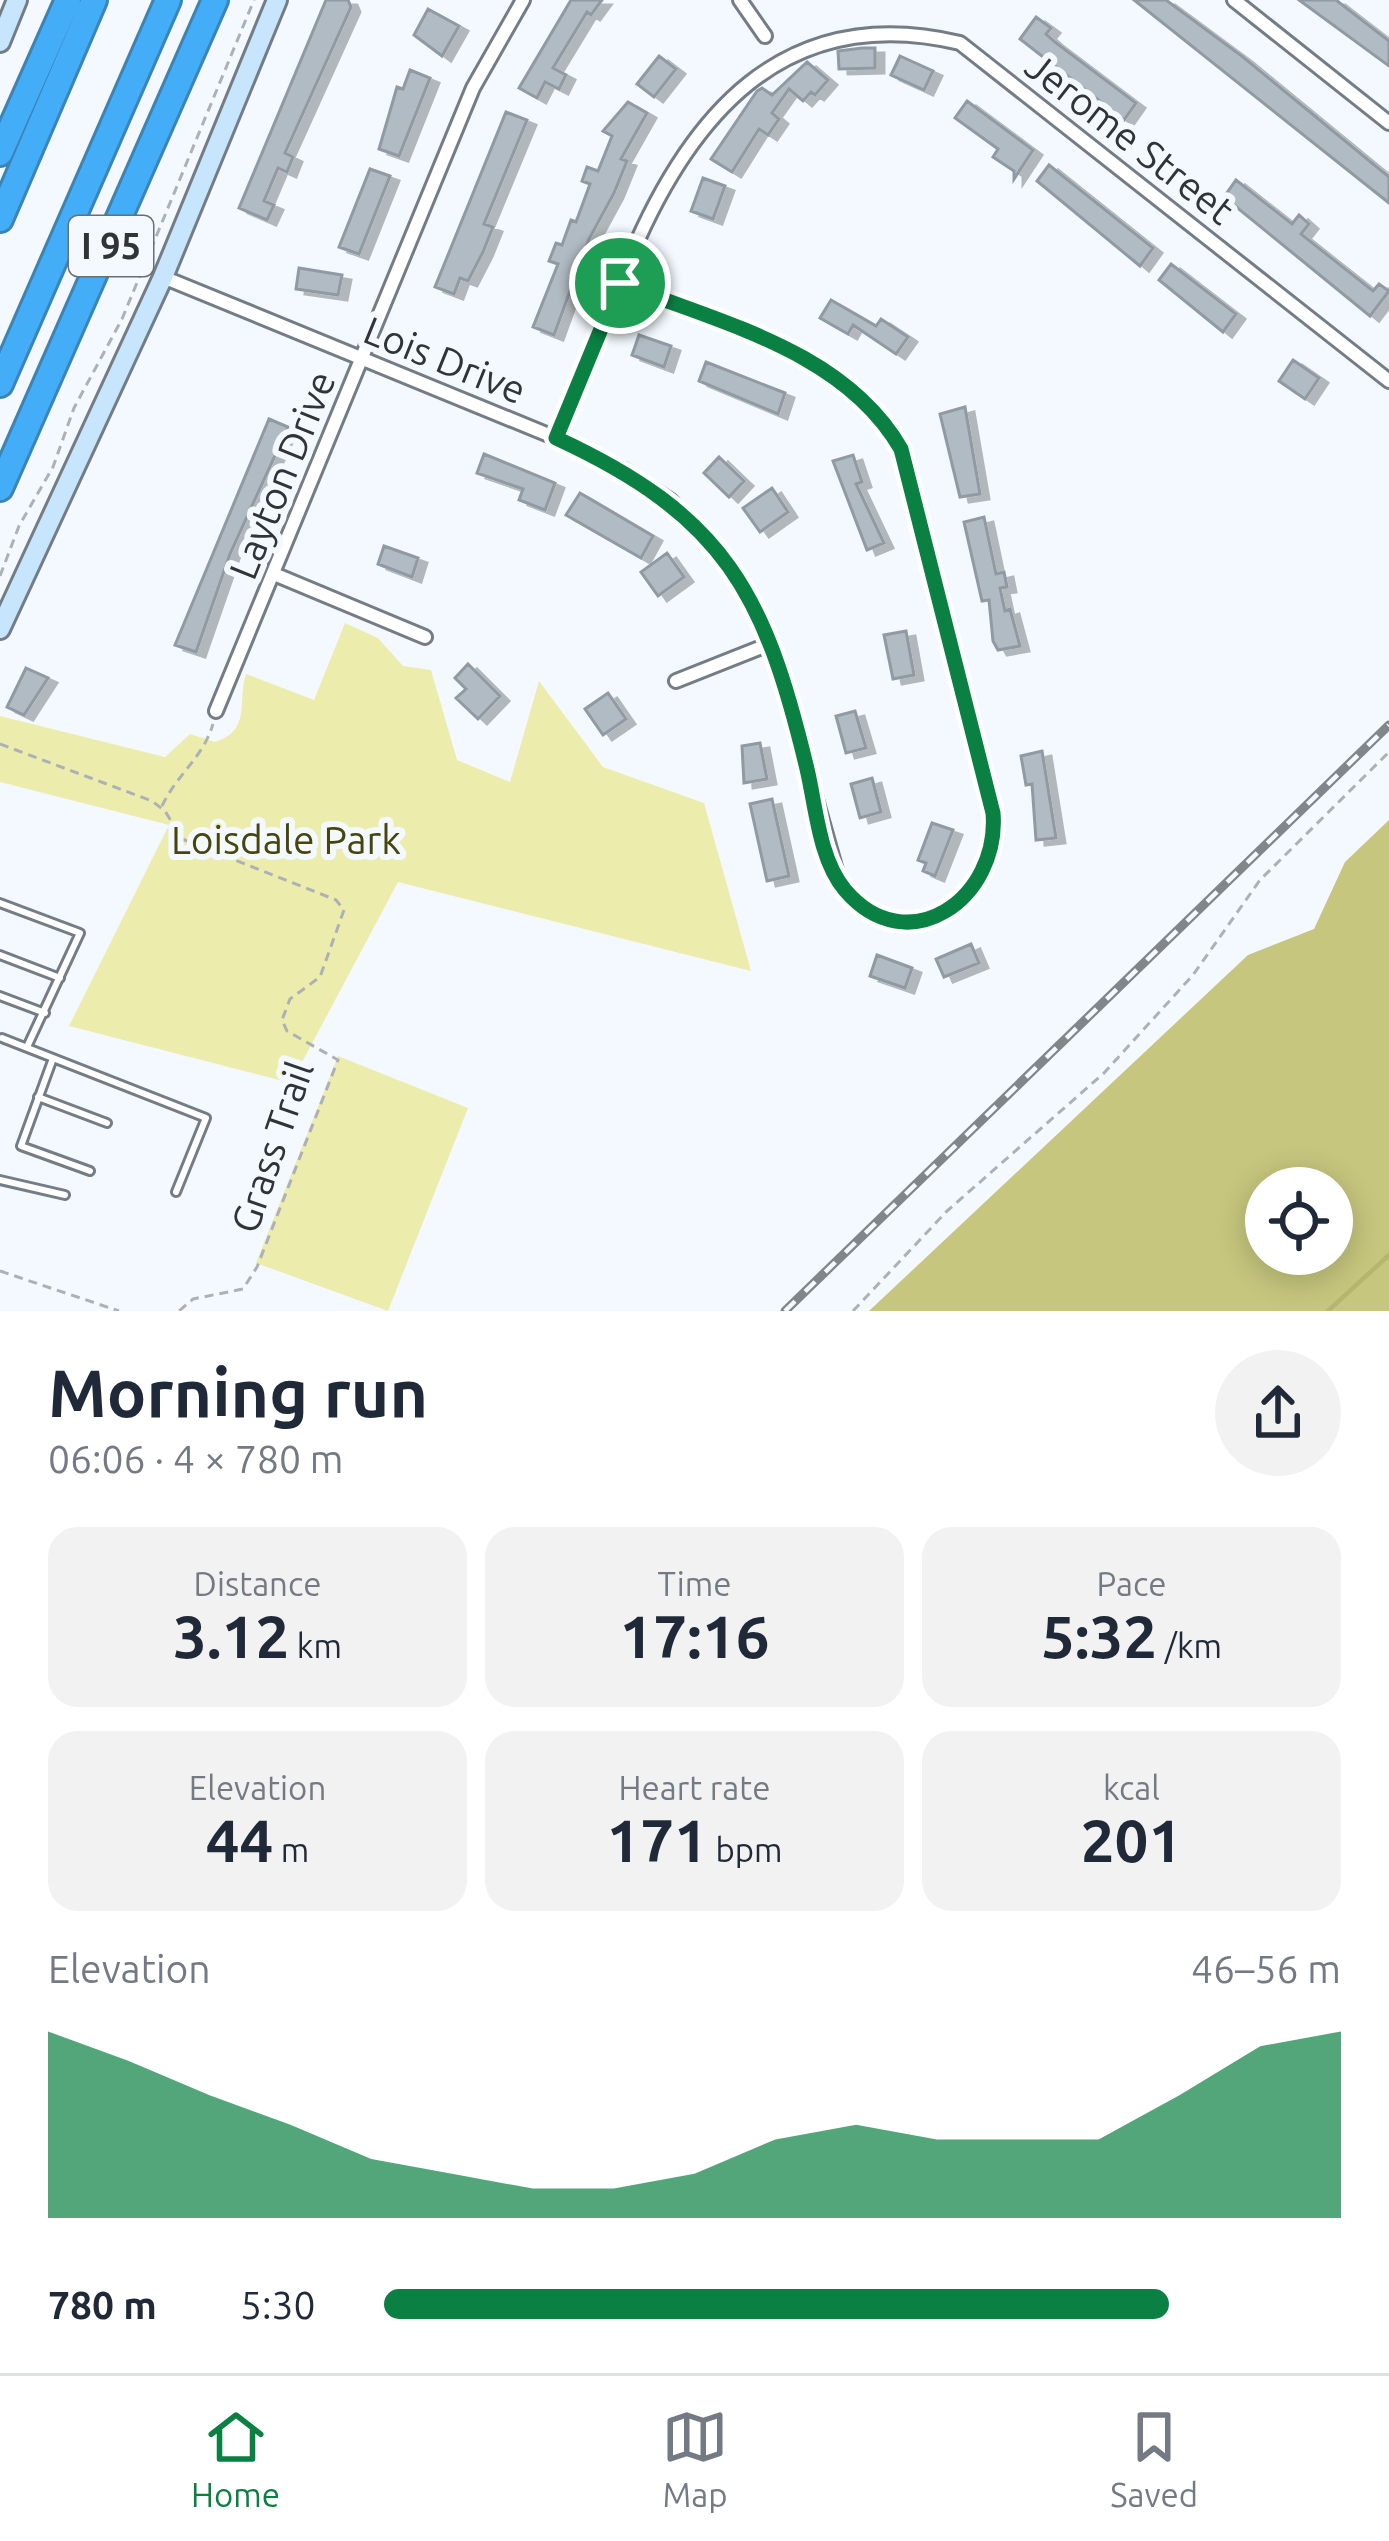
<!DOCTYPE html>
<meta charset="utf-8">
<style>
:root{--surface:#fff;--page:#f2f2f3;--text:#1f2937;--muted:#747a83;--line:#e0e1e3;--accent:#0b8043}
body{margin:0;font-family:Ubuntu,sans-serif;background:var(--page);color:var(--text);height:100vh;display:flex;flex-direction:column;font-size:45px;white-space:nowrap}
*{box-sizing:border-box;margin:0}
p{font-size:39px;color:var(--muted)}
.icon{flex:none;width:66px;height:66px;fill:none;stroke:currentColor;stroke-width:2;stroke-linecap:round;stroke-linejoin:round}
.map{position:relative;height:1311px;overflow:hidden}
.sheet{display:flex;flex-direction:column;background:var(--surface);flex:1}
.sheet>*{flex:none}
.controls{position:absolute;left:1245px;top:1167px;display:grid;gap:24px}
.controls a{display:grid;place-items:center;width:108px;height:108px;border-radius:50%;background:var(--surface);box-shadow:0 6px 30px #0003;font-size:60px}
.pin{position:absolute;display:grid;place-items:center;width:102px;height:102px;color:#fff;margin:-51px;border:6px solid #fff;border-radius:50%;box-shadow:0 3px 12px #0007}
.round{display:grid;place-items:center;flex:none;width:126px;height:126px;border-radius:63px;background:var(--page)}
.head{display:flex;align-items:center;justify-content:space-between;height:204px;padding:0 48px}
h1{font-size:66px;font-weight:700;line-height:90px}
.stats{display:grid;grid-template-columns:repeat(3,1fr);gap:18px;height:204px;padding:12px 48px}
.stats div{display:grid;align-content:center;border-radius:30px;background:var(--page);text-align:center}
.stats b{font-size:60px;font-weight:700}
.stats small{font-size:33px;font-weight:400}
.stats p{font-size:33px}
.chart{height:336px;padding:24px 48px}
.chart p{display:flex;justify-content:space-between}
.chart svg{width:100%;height:216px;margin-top:12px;fill:var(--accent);opacity:.7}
ul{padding:0 48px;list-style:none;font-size:39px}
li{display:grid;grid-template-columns:192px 144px 1fr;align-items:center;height:90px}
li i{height:30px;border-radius:15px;background:var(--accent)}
.menu{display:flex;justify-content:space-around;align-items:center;height:168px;border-top:3px solid var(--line);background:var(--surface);font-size:33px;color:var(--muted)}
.menu a{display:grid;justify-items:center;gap:6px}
.menu .active{color:var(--accent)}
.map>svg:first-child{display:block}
.green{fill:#ecedad}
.forest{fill:#c6c67e;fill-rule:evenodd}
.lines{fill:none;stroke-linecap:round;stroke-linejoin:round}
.stream{stroke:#b6b66f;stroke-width:4.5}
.building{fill:#b1bbc3;stroke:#919aa2;stroke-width:3;filter:url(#shadow)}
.service-casing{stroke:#747d85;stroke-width:12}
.minor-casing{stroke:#747d85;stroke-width:18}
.secondary-casing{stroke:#747d85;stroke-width:24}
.motorway-casing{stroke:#3d83b4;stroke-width:30}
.path{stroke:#acb1b6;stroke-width:3;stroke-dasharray:9 6;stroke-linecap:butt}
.service{stroke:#fff;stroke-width:6}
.minor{stroke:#fff;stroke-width:12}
.secondary{stroke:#c7e6fd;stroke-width:18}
.motorway{stroke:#44adf7;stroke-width:24}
.rail-casing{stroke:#81868a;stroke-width:9}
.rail{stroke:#f3f9ff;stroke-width:4.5;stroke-dasharray:14;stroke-linecap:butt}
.route-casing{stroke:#fff;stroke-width:24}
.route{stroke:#0b8043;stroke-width:15}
.labels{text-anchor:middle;stroke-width:12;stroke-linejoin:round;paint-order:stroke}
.shield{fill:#f3f9ff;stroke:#6a6f73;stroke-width:3}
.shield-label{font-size:36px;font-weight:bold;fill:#303437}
.street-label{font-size:39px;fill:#303437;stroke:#f3f9ff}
.park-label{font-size:39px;fill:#46450c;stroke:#f3f9ff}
</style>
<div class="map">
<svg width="1389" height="1311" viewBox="0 0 1389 1311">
<defs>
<filter id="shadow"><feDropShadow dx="9" dy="5" stdDeviation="0" flood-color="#0004"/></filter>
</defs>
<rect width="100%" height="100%" fill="#f3f9ff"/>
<path class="green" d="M345,623L378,638L403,666L431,670L457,760L510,782L539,681L603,767L704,803L751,971L398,882L291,1083L69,1026L169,825L0,782V716L165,757L190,734L215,742C252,730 237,702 246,674L314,700Z
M338,1056L468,1108L388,1311L256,1263Z"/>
<path class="forest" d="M1389,820V1311H869L1248,955L1314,929L1345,862ZM1266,1188H1332V1254H1266Z"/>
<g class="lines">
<path class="stream" d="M1328,1311L1389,1255"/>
</g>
<path class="building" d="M326,0H348L351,7L285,153L293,157L287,172L278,168L264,201L274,205L267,220L239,208Z
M571,0H602L591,15L587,12L553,68L566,75L559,89L545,82L537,98L519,88Z
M1134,0H1166L1243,57L1389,177V203Z
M1299,0H1336L1389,41V66Z
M428,9L459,26L442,56L414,35Z
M1036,17L1051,28L1046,34L1055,42L1136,103L1124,120L1020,39Z
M862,48H875V68L839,69L838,51Z
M659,56L676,69L654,97L637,84Z
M900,56L933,71L924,90L891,75Z
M807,62L828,80L815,95L811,92L803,101L789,89L772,113L779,119L768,135L759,129L732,172L711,159L757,91L762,88L772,95Z
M410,70L430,78L399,156L379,149L397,87L403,89Z
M967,101L1033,150L1014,179V171L993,157L998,149L955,118Z
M628,102L647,113L621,159L627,161L614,193L589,239L554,335L533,327L558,264L549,261L556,243L562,245L571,220L576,222L590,184L582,181L587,167L598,171L612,136L603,131Z
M506,112L527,120L484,224L493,227L483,252L468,281L460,278L454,294L435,287Z
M1049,165L1153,248L1140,266L1037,181Z
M370,169L390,176L359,254L339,247Z
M703,178L725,186L713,219L691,211Z
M1236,180L1292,224L1299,215L1309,224L1301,234L1373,291L1379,284L1389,291L1370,316L1224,197Z
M1171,264L1236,314L1223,332L1159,280Z
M299,268L342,275L338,295L296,289Z
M831,300L876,326L881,319L908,337L896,354L853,325L848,334L820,318Z
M639,335L671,346L664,367L632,355Z
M1293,360L1319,378L1305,399L1279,381Z
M706,362L785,393L778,414L699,381Z
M965,407L980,494L960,497L940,414Z
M269,419L288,427L230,554L196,652L175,645Z
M484,454L555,483L545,510L519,500L523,489L477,473Z
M853,455L862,482L856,484L884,543L867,550L833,461Z
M719,457L744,481L729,497L704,473Z
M772,488L788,512L760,532L743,508Z
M580,493L653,536L641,558L566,515Z
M984,517L996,574L1004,572L1007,587L1000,588L1005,611L1010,609L1020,646L998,650L993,641L989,600L982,601L964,522Z
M384,546L418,558L412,577L378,564Z
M667,553L684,577L658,596L641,572Z
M906,631L914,675L893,679L884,635Z
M468,664L500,696L478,719L456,698L466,689L455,678Z
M26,668L48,678L24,715L7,707Z
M608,693L626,719L603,735L585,709Z
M855,711L866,748L846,753L836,716Z
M760,743L767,779L744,783L742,746Z
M1042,751L1056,838L1036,840L1032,784L1026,785L1021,756Z
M872,778L881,812L860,818L851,784Z
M772,799L789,876L767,881L750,804Z
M932,823L953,830L935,876L923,871L926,863L918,860Z
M971,944L979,963L944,977L936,959Z
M877,955L912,968L905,988L870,976Z"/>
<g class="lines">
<defs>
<path id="service" d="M0,903L80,933L27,1047
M0,955L60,978
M0,996L45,1013
M2,1038L206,1118L176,1192
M52,1061L21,1146L90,1171
M38,1097L107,1123
M0,1180L65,1195"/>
<path id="minor" d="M740,0L765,36
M1234,0L1389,123
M163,277L556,438L624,470L671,501L731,566L772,643L839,881C898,964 1001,906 993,813L901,449C845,350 719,323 620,282
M556,438C581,378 605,318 630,258C687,122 780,0 960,43L1389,381
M274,574L425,637
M676,681L772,643
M216,711L473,88L523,0"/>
<path id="secondary" d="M0,42L17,0
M0,629L163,277L277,0"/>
<path id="motorway" d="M0,153L68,0
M0,219L94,0
M0,384L168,0
M0,488L215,0"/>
</defs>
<use href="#service" class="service-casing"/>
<use href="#minor" class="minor-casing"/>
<use href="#secondary" class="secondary-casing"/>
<use href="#motorway" class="motorway-casing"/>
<path class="path" d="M0,576L19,526L53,467L74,408L122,319L254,0
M0,744L152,801L165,811L182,839L336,900L344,910L320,977L290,999L282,1020L287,1031L338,1060L257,1267L243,1289L193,1299L179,1311
M162,806C177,774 203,758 213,724
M0,1271L119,1311
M853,1311L947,1211L1104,1073L1193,975L1260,880L1389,752"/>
<use href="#service" class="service"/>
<use href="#minor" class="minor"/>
<use href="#secondary" class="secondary"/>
<use href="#motorway" class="motorway"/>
<defs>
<path id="rail" d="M785,1311L1389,725"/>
</defs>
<use href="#rail" class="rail-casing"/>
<use href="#rail" class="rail"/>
</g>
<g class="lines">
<defs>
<path id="route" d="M620,283C719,323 844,350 901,449L993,813C1000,898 908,964 845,890C819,859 816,807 807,769C765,593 725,516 556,438Z"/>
</defs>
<use href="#route" class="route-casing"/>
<use href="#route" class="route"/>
</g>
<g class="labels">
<rect class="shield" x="69" y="216" width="84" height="60" rx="9"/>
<g class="shield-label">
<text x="111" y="259">I 95</text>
</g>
<g class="street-label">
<text transform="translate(1130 138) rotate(38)" y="14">Jerome Street</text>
<text transform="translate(445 360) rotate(22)" y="14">Lois Drive</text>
<text transform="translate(282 475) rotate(-68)" y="14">Layton Drive</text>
<text transform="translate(272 1147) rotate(-71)" y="14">Grass Trail</text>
</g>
<g class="park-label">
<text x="286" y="854">Loisdale Park</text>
</g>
</g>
</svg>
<div class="controls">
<a><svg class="icon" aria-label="locate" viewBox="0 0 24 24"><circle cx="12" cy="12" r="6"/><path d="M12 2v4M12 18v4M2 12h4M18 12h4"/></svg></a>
</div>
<div class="pin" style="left:620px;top:283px;background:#1e9e55"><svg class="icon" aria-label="arrive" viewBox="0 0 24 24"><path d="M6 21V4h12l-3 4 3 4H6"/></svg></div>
</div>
<section class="sheet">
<div class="head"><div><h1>Morning run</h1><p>06:06 · 4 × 780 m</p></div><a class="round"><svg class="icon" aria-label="share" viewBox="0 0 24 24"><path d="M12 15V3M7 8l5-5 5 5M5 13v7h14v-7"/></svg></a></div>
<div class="stats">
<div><p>Distance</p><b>3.12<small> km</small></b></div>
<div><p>Time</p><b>17:16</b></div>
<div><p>Pace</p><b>5:32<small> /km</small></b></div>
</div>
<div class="stats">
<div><p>Elevation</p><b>44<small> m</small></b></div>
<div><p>Heart rate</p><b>171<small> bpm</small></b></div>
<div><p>kcal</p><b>201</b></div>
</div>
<div class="chart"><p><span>Elevation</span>46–56 m</p>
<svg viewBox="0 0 160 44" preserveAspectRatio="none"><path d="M0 44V6L10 12L20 19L30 25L40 32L50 35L60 38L70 38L80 35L90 28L100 25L110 28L120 28L130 28L140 19L150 9L160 6V44z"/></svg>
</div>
<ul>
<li><b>780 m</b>5:30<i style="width:82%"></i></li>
</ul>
</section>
<nav class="menu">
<a class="active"><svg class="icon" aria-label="home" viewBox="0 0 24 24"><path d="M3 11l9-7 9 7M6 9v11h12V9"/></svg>Home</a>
<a><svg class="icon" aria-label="map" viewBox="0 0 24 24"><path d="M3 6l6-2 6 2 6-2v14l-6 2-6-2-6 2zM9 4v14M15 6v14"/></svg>Map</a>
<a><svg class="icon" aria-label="saved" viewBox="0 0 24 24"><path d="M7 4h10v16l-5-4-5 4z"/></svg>Saved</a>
</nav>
